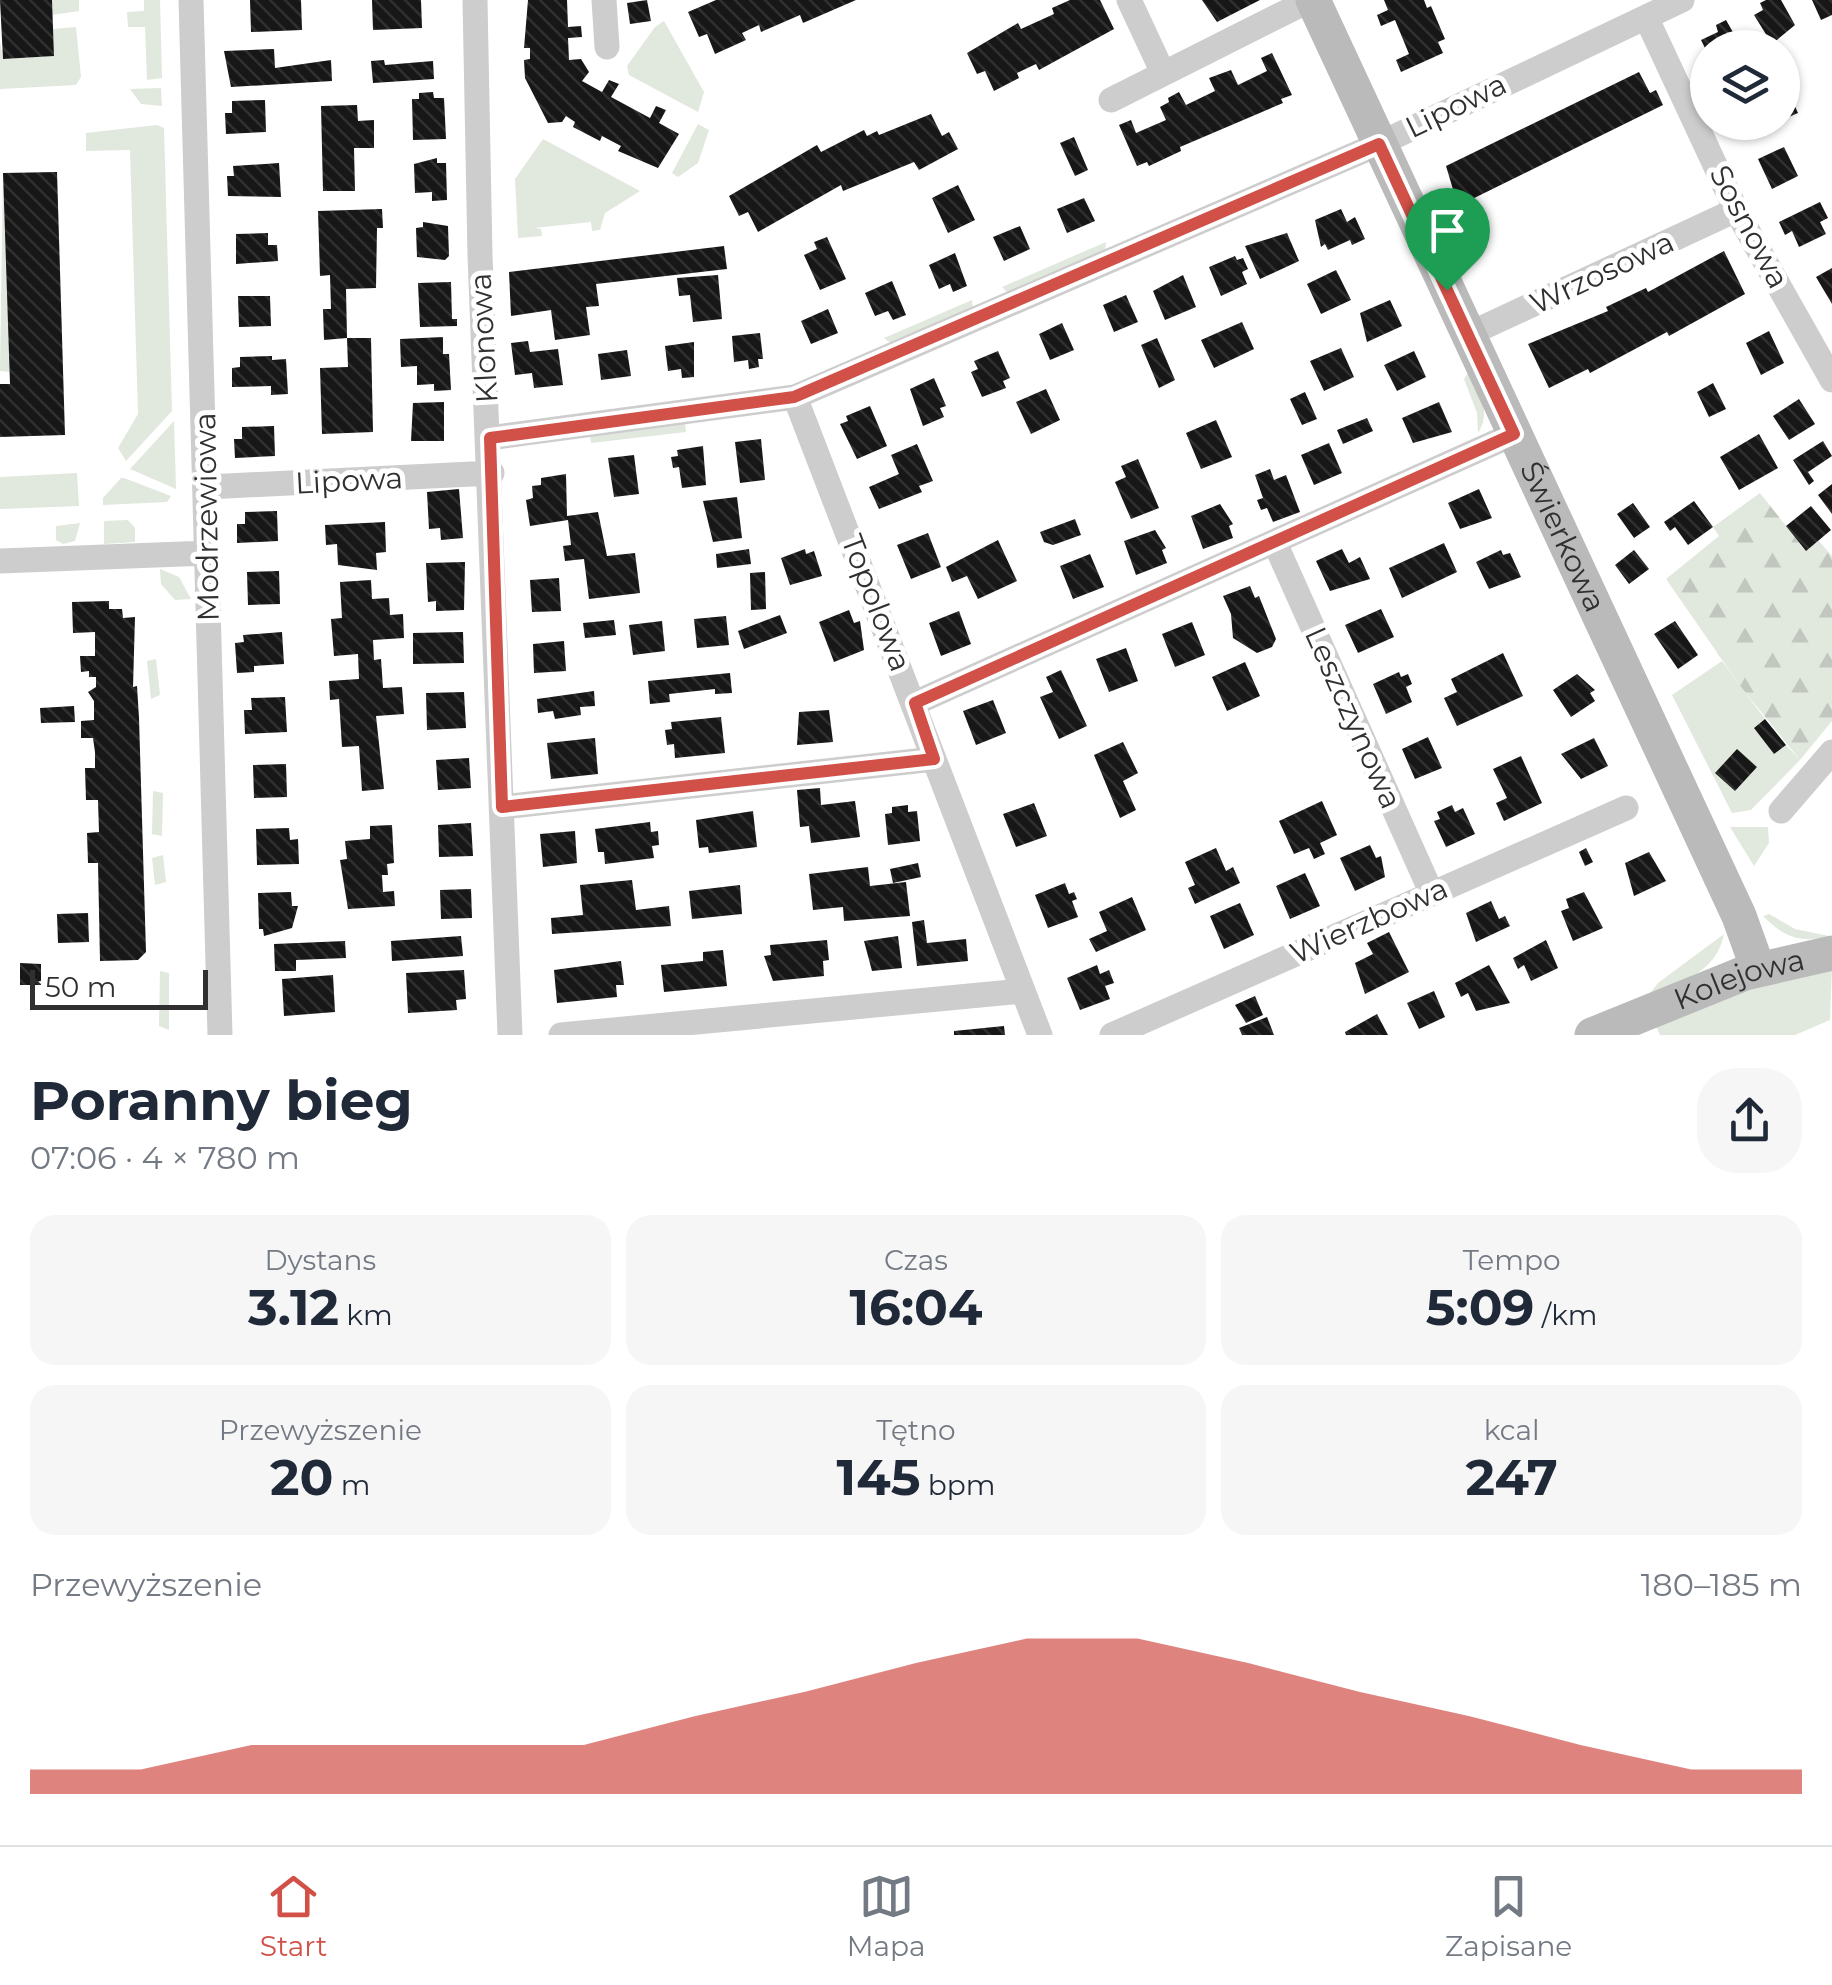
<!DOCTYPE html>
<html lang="pl">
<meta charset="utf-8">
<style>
:root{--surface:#fff;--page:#f6f6f7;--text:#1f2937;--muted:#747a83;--line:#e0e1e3;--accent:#d15048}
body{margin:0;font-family:Montserrat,sans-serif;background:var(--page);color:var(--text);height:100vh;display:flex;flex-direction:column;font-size:38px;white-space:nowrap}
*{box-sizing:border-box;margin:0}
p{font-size:32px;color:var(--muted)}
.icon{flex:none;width:55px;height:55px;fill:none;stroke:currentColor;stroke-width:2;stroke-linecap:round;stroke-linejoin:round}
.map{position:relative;height:1035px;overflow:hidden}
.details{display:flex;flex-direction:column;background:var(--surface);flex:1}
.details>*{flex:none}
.buttons{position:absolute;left:1690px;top:30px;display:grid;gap:20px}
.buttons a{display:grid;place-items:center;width:110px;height:110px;border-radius:50%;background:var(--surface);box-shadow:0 2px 8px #0004;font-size:50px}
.scale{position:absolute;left:30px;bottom:25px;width:178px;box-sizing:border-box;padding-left:10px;border:5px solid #303030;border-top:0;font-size:28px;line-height:35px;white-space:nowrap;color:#303030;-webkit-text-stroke:8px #fff;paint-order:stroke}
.pin{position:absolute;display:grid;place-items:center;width:85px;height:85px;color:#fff;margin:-102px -42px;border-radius:50% 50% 50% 0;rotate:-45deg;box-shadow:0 0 10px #0007}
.pin .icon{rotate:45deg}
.round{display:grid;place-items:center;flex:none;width:105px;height:105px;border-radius:40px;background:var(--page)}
.head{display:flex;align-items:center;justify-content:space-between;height:170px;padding:0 30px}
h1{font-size:55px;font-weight:700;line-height:75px}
.metrics{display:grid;grid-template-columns:repeat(3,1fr);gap:15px;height:170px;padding:10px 30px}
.metrics div{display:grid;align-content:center;border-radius:25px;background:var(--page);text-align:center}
.metrics b{font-size:50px;font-weight:700}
.metrics small{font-size:28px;font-weight:400}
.metrics p{font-size:28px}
.chart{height:280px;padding:20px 30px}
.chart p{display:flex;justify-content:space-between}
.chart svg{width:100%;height:180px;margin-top:10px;fill:var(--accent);opacity:.7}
.menu{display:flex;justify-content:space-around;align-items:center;height:140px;border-top:2px solid var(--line);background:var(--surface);font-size:28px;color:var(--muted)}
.menu a{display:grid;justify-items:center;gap:5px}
.menu .selected{color:var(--accent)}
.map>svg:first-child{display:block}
.green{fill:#e1e8dd}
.forest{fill:url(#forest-firs)}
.building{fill:url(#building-back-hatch)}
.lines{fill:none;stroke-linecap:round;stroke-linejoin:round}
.street{stroke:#cdcdcd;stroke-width:25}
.secondary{stroke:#bababa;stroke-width:35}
.route-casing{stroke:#fff;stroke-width:20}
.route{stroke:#d15048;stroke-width:12}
.labels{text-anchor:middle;stroke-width:10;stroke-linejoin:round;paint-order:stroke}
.street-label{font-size:30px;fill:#303030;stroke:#fff}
</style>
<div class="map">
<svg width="1832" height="1035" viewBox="0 0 1832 1035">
<defs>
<pattern id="forest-firs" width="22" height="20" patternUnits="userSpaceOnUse" patternTransform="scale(2.5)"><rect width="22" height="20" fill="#e1e8dd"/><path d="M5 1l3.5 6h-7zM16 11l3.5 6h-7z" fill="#c1c7be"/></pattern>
<pattern id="building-back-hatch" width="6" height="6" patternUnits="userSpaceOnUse" patternTransform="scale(2.5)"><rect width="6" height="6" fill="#171717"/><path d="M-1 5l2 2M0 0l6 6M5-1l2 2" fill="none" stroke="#303030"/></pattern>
</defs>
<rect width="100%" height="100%" fill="#fff"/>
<path class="green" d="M52,0H79V11L52,15Z
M144,0H160L162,78L147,80L145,27H128L127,12L144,11Z
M664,21L704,92L698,112L629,75L627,66L655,27Z
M76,27L81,77L76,85L0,89V41L3,59L54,56L53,29Z
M161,88L162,106L141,104L130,89Z
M698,124L709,130L698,163L678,177L672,173Z
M157,125L164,128L172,411L126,461L118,448L138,414L130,150L86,151V133Z
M543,139L640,191L605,213L600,230L592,231L591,222L534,228L541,229L542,236L518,238L515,179Z
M3,173L10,372L0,371Z
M1106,242L1105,252L1008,293L1002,287Z
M972,300L973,309L891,343L884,338Z
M1468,373C1479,394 1492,411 1478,433L1477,413L1464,379Z
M174,421L176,489L130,469Z
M685,423L686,432L591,443L590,436Z
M77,473L79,506L0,509V477Z
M121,478H124L171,496L167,502L103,505V498Z
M128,520L135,528V542L104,544V521Z
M80,523L75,541L63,544L56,540V526Z
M160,569L179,577L191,599L175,600L161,584Z
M156,659L160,695L151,699L147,661Z
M1722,661L1765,719L1755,727L1786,745L1800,760L1751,810L1732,813L1672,695Z
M153,791L163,793L162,836L152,834Z
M1730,827H1768L1769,843L1754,866Z
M163,855L166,882L155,885L152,858Z
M1769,914L1795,929L1829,936C1800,944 1784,937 1763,916Z
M1724,934C1716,974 1681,981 1648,996L1658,983Z
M1832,967L1830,1020L1795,1035H1660L1655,1024L1728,994Z
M160,971L169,973V1030L159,1026Z"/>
<path class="forest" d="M1760,493L1805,550L1818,540L1832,556V721L1800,760L1741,687L1666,579L1719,536L1713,527Z"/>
<path class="building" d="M0,0H52L54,56L3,59Z
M250,0H301L302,30L251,32Z
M372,0H421L422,28L373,30Z
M528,0H567L568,27L581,26L582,37L568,38L569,60L581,59L589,72L582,81L602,92L609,80L619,84L611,97L650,118L656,106L666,110L659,123L679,134L658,168L618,151L621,146L602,136L600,141L573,127L575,122L566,116L562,122L548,123L525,78L524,60L530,59V48H524Z
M647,0L651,21L630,24L627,3Z
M716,0H856L803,23L800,15L761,32L759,25L742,33L746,40L715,54L707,34L699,37L688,12Z
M1070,0H1100L1114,29L1039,70L1036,64L1017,73L1019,78L994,91L985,71L977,74L967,53L1018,23L1021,29L1054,14L1052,8Z
M1202,0H1260L1217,22Z
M1384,0H1424L1427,8L1431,6L1445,39L1438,42L1443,53L1401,72L1396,60L1409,54L1395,20L1381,26L1377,15L1388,10Z
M1766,0H1781L1795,25L1772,44L1754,15L1763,10L1760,3Z
M1812,0H1832V15L1821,20Z
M1726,20L1742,48H1708V54L1701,40L1718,32L1716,25Z
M274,49L275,68L331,60L332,81L231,87L224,51Z
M1272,53L1292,95L1281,99L1283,103L1180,147L1181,151L1149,166L1147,162L1137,166L1119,125L1131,120L1136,133L1166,120L1160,107L1169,102L1168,98L1179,92L1186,105L1215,91L1209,78L1231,70L1238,85L1267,71L1261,58Z
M384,60L385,65L433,61L434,79L373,83L371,61Z
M1639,72L1650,93L1656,90L1663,105L1458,206L1446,166Z
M1782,78L1798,113L1784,119L1782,116Z
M433,92L434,98H444L446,139L413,140L412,99H419V93Z
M265,100L266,132L226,134L225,113H232V101Z
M357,105L358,121L374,120V148H354L355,191H323L321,106Z
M931,114L942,136L949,132L958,149L919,170L914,162L843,191L841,185L758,232L748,212L739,216L729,196L817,145L821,152L864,130L867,136L877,131L879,135Z
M1074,137L1088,170L1075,176L1060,143Z
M1784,147L1798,176L1772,189L1758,159Z
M437,158V163H446L447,200L432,201V192L415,193L414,164Z
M279,163L281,197L228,196L227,176H234L233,166Z
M57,172L65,435L0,437V384H10L3,173Z
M958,185L975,220L948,233L932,198Z
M1084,198L1095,221L1067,233L1057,209Z
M1820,202L1828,218L1820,222L1826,234L1799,247L1792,231L1785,235L1779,222Z
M382,209L383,228H377L376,288L346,289L347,338L324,340L323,309H331L330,275L320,276L318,211Z
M1341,209L1347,222L1355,217L1365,239L1352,245L1350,240L1328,250L1325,244L1321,247L1315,220Z
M423,222L448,226L449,256L445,260L417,257L416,228L423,227Z
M1020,226L1030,249L1004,261L993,237Z
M268,233V245H277L278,261L236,264V234Z
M1287,233L1299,261L1260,279L1245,246Z
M827,237L846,279L820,290L804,255L817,249L814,242Z
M724,246L727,269L596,284L599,306L586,307L590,335L555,340L551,310L511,316L509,272Z
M1724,251L1745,294L1669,336L1667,332L1590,373L1588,369L1549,388L1528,344L1608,311L1606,307L1646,288L1648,292Z
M955,253L967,286L953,292L950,284L939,289L929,265Z
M1235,256L1237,260L1243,258L1248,269L1242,272L1247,284L1221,296L1209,267Z
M1832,268V304L1816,277Z
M1336,270L1351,300L1321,314L1307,284Z
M718,275L722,319L693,322L690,295L679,296L677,278Z
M1183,275L1196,307L1165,320L1153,291Z
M892,281L906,315L893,320L888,311L875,316L865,293Z
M451,282L452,319H457V326L420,327L418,283Z
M1126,295L1138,322L1114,332L1103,305Z
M238,296H270L271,326L239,327Z
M1390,300L1402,326L1367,342L1360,313Z
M828,309L838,333L811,344L801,321Z
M1242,322L1254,349L1214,368L1201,340Z
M1062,323L1074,350L1050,360L1039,334Z
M1769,331L1784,363L1761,375L1746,343Z
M760,333L763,359H758L759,367L749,369L748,360L734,362L732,336Z
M443,337V354H449L451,390L434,391V384L417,385V366L401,367L400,339Z
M347,338H371L373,432L322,434L320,368L348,367Z
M1157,338L1175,380L1159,388L1141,345Z
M528,341L530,352L558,349L563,385L534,388L532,373L515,375L511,343Z
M694,342V377L682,378L681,369L668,371L665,346Z
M1341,348L1354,377L1324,391L1310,361Z
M627,350L631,376L601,380L598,354Z
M998,351L1010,378L1003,381L1006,388L982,397L971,372L978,369L974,361Z
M1414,351L1426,377L1397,391L1384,365Z
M272,356V360L286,359L288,394L271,395V386L232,387V368L240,367V357Z
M934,378L946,406L940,408L944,417L923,426L910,389Z
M1713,383L1726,409L1709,417L1697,392Z
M1046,389L1060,420L1031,434L1016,402Z
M1305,392L1317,419L1302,425L1290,399Z
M1799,399L1815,424L1789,440L1773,416Z
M444,402V441H411L413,403Z
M1439,402L1452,432L1413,443L1402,418Z
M870,406L887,446L857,459L840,424L848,421L846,416Z
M1367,418L1373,431L1343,444L1337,430Z
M1216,420L1232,457L1201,469L1186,433Z
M274,426L275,456L235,458L234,439H242V427Z
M1759,434L1778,468L1739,490L1720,457Z
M761,439L765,480L740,483L735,442Z
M1823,441L1832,456L1808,472L1814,481L1809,485L1793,460Z
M1329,443L1342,473L1314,485L1301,455Z
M917,444L933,481L919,486L922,492L879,509L869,487L899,474L891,455Z
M703,446L706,485L682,488L679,467L673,468L671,457L678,456L677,450Z
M634,455L639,494L614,497L608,458Z
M1138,459L1159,508L1131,519L1115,482L1126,477L1121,466Z
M1270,469L1274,480L1286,475L1300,512L1273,522L1267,508L1261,510L1257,500L1263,498L1255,475Z
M566,474L567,516L598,512L607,556L635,553L640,593L589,599L584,559L565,561L563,546L571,545L568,520L530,526L526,500L533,498L532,486L541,485V478Z
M1832,484V514L1818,495Z
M459,489L463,538L441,540L440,528L429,529L427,492Z
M1479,489L1492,518L1460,529L1448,503Z
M737,497L742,538L713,542L703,501Z
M1694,501L1713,527L1688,545L1675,527L1670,531L1664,522Z
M1633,503L1650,527L1634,538L1617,514Z
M1220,504L1233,524L1229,526L1233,538L1203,549L1191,516Z
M1811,506L1831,530L1806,551L1786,526Z
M277,511L278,541L237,543V524H245V512Z
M1075,519L1081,535L1053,545L1044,542L1040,532Z
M385,522L386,552L376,553L377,570L338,565L337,544L326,545L325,525Z
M1155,530L1166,548L1162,550L1167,563L1136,575L1124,541Z
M928,533L941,567L911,579L897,545Z
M998,540L1017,581L978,599L967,576L952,582L946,567Z
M1444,543L1457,572L1402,598L1389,568Z
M749,549L751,564L717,568L716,554Z
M805,549L806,554L814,551L822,576L790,585L781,558Z
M1342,549L1349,563L1360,557L1370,579L1330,591L1316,561Z
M1501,550L1503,555L1510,553L1521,577L1489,589L1476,562Z
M1634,550L1649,569L1629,584L1615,565Z
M1090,554L1104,587L1073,599L1060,566Z
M465,562L464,610L436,611V601L428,602L426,563Z
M279,571L280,604L248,605L247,572Z
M765,572L766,609L751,610L750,573Z
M559,578L561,611L532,612L530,580Z
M371,580L372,599L389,598L390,615L403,614L404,638L373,640L374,660L381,659L383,688L402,687L404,714L376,716L384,789L362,791L359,746L342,747L339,699L330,700L329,681L359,679L358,654L334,656L331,619L342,618L340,582Z
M1250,586L1255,598L1259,596L1276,639L1272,647L1257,653L1233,638L1231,614L1223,596Z
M109,601V609H122L123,618L135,617L133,687L137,686L139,718L146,952L138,960L100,961L98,863H88L87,833L99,832L98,800H86L85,768H95V752L93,738H81V721L94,720V701L88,692L96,687V677H89V671L81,672L80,656H95V632L73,633L72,602Z
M1381,609L1394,637L1358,653L1345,625Z
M849,610L854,623L860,621L864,650L834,662L819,622Z
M959,611L971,644L941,656L929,623Z
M780,615L787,633L744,649L738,631Z
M726,616L729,645L697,648L694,619Z
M614,620L616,635L585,638L583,623Z
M662,621L665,651L633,655L629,625Z
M1675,621L1698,655L1678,669L1654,634Z
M1192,622L1205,655L1175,667L1162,634Z
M282,632L284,664L254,666V672L237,673L235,643L244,642L243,635Z
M463,632L464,663L413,664V633Z
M564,641L566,671L534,673L533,644Z
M1126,648L1138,681L1109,692L1096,659Z
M1503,653L1523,696L1457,726L1444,698L1457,692L1451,679Z
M1245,662L1260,696L1227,711L1212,677Z
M1061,670L1087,726L1059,739L1040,697L1053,692L1046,677Z
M1399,672L1401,677L1408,674L1412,684L1406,687L1412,702L1386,714L1373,684Z
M730,673L732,693L715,694V689L669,694L670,702L650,704L648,681Z
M1577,674L1595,690L1590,693L1595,701L1571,717L1553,690Z
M594,691L595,706L580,707L581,715L555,719L553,711L538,713L537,699Z
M464,692L466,728L427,730L426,693Z
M285,697L287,732L245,734L244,710H252L251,698Z
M993,700L1006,733L976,745L963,711Z
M74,706L75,722L41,723L40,708Z
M829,710L833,742L797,745L799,712Z
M721,717L725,753L675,758L674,744L667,745L665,730L672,729L671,722Z
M1765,719L1786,745L1774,754L1754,728Z
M1428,737L1442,768L1415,779L1402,749Z
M595,738L598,774L551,779L547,743Z
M1594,738L1608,766L1581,779L1561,754Z
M1123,742L1138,773L1123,781L1136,810L1120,818L1094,755Z
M1737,749L1757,767L1735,791L1715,773Z
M1521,756L1542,803L1504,821L1496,803L1507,798L1493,769Z
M469,758L471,788L438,790L436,760Z
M286,764L287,797L254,798L253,765Z
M820,788L821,805L855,801L860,837L811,843L809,826L800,827L797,790Z
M1322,801L1337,835L1320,843L1325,854L1314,859L1309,848L1294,854L1279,821Z
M1034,803L1047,836L1016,847L1003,814Z
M908,805V812L917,811L920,841L888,845L885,814L892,813V807Z
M1452,805L1455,812L1463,808L1475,834L1446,847L1434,821L1440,819L1437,812Z
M753,811L757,847L709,853L708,847L699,848L696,820Z
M650,822L651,832L658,831L659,845L652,846L654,858L605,864L604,852H598L595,829Z
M471,823L473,856L439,857L438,825Z
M392,825L394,863L387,864L388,875H382L383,892L394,891L395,906L348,909L340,860L347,859L345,841L370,839V826Z
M289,828L290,840L298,839L299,864L257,865L256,829Z
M575,831L577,863L543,867L540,834Z
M1370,845L1376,858L1381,856L1385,877L1355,891L1340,858Z
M1216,848L1226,871L1233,867L1240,883L1195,904L1188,888L1195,885L1185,862Z
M1586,848L1593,862L1585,866L1579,852Z
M1649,852L1666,881L1634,896L1625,863Z
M918,863L921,877L893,883L890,869Z
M868,867L870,886L906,882L910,916L844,921L843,907L813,910L809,874Z
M1305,873L1320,906L1290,919L1276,886Z
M632,880L636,910L669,906L671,926L552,934L551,918L583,915L580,885Z
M1065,883L1069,894L1074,892L1077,899L1072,901L1078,917L1048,928L1035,895Z
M740,885L742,914L692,919L689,891Z
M471,889L472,918L441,919L440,890Z
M291,892L292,906H298L292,928L264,936L263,929H259L258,893Z
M1584,892L1603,928L1573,941L1561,911L1569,908L1566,899Z
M1132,897L1146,930L1096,952L1089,939L1107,931L1099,912Z
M1491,901L1499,919L1505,916L1510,926L1476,942L1466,913Z
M1240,903L1254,935L1224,949L1210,916Z
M88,913L89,942L58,943L57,914Z
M924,920L927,943L966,939L968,961L917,966L912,922Z
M1389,932L1409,972L1365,994L1355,963L1373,954L1367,943Z
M461,936L463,956L392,961L391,941Z
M898,936L902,968L872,971L864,941Z
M827,940L829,960L823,961L824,976L773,981L764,956L771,955L770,945Z
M1546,940L1558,968L1531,981L1524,965L1518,969L1513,958Z
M345,941L346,958L296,960V971H275L274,944Z
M723,950L727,986L664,992L661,965L703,961V952Z
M621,961L624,985H616L617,997L557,1003L554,970Z
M20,963L41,964V985H20Z
M1097,965L1100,974L1109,970L1114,983L1105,986L1110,999L1080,1010L1067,978Z
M1489,965L1510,1003L1476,1011L1468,993L1461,997L1455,983Z
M464,970L466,999L456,1000L457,1010L408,1013L406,973Z
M333,975L335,1012L284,1016L282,979Z
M1434,991L1445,1017L1419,1029L1407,1003Z
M1255,996L1263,1015L1246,1023L1235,1005Z
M1377,1014L1388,1035H1346L1345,1032Z
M1267,1017L1274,1035H1242L1239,1028Z
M1004,1026L1005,1035H954V1031Z"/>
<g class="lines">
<path class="street" d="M191,0L220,1035
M475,0L480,255L510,1035
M604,0L607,47
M1129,0L1163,73
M1646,17L1736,210L1832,380
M1111,100L1310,0
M1467,335L1736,210
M795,397L1040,1035
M489,438L795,397L1379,144L1682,0
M207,487L492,473
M1275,543L1432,894
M0,561L208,553
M915,703L1514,434
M502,807L934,759
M1781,811L1832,752
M561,1035L1022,991
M1112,1035L1626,808"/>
<g class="secondary">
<path id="s1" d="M1313,0L1739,916L1758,969"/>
<path id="s2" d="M1592,1035L1745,973L1832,953"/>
</g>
</g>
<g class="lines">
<defs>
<path id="route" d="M1379,144L1514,434L915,703L934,759L502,807L490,438L794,397Z"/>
</defs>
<use href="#route" class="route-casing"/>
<use href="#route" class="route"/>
</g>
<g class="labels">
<g class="street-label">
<text transform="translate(1456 106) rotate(-26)" y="10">Lipowa</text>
<text transform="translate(1749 227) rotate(62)" y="10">Sosnowa</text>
<text transform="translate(1602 273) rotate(-25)" y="10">Wrzosowa</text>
<text transform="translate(484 338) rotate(-93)" y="10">Klonowa</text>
<text transform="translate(349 481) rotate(-3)" y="10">Lipowa</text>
<text transform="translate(207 517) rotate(-91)" y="10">Modrzewiowa</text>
<text dy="10" stroke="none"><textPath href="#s1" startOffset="592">Świerkowa</textPath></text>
<text transform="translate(876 603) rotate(69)" y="10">Topolowa</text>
<text transform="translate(1353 718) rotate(66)" y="10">Leszczynowa</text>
<text transform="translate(1369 921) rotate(-24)" y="10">Wierzbowa</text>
<text dy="10" stroke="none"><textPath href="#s2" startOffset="158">Kolejowa</textPath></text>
</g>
</g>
</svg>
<div class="buttons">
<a><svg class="icon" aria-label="layers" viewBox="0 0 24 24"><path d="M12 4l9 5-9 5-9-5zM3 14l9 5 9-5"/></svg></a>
</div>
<div class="scale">50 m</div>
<div class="pin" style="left:1447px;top:290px;background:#1e9e55"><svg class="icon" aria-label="arrive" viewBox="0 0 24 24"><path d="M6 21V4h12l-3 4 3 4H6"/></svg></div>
</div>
<section class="details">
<div class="head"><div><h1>Poranny bieg</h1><p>07:06 · 4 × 780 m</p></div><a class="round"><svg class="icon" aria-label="share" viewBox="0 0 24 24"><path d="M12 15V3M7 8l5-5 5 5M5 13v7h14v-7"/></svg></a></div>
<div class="metrics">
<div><p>Dystans</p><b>3.12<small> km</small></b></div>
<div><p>Czas</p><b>16:04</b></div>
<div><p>Tempo</p><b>5:09<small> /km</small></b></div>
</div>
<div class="metrics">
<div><p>Przewyższenie</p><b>20<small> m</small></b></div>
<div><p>Tętno</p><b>145<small> bpm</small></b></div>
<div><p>kcal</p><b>247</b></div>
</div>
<div class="chart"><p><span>Przewyższenie</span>180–185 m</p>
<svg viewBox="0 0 160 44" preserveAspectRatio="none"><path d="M0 44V38L10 38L20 32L30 32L40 32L50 32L60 25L70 19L80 12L90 6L100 6L110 12L120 19L130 25L140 32L150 38L160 38V44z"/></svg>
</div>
</section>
<nav class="menu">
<a class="selected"><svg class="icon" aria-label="home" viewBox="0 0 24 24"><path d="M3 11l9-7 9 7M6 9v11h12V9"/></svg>Start</a>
<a><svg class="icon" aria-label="map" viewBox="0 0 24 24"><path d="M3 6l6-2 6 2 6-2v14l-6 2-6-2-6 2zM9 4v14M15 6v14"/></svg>Mapa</a>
<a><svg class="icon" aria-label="saved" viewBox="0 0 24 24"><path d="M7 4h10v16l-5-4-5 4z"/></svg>Zapisane</a>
</nav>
